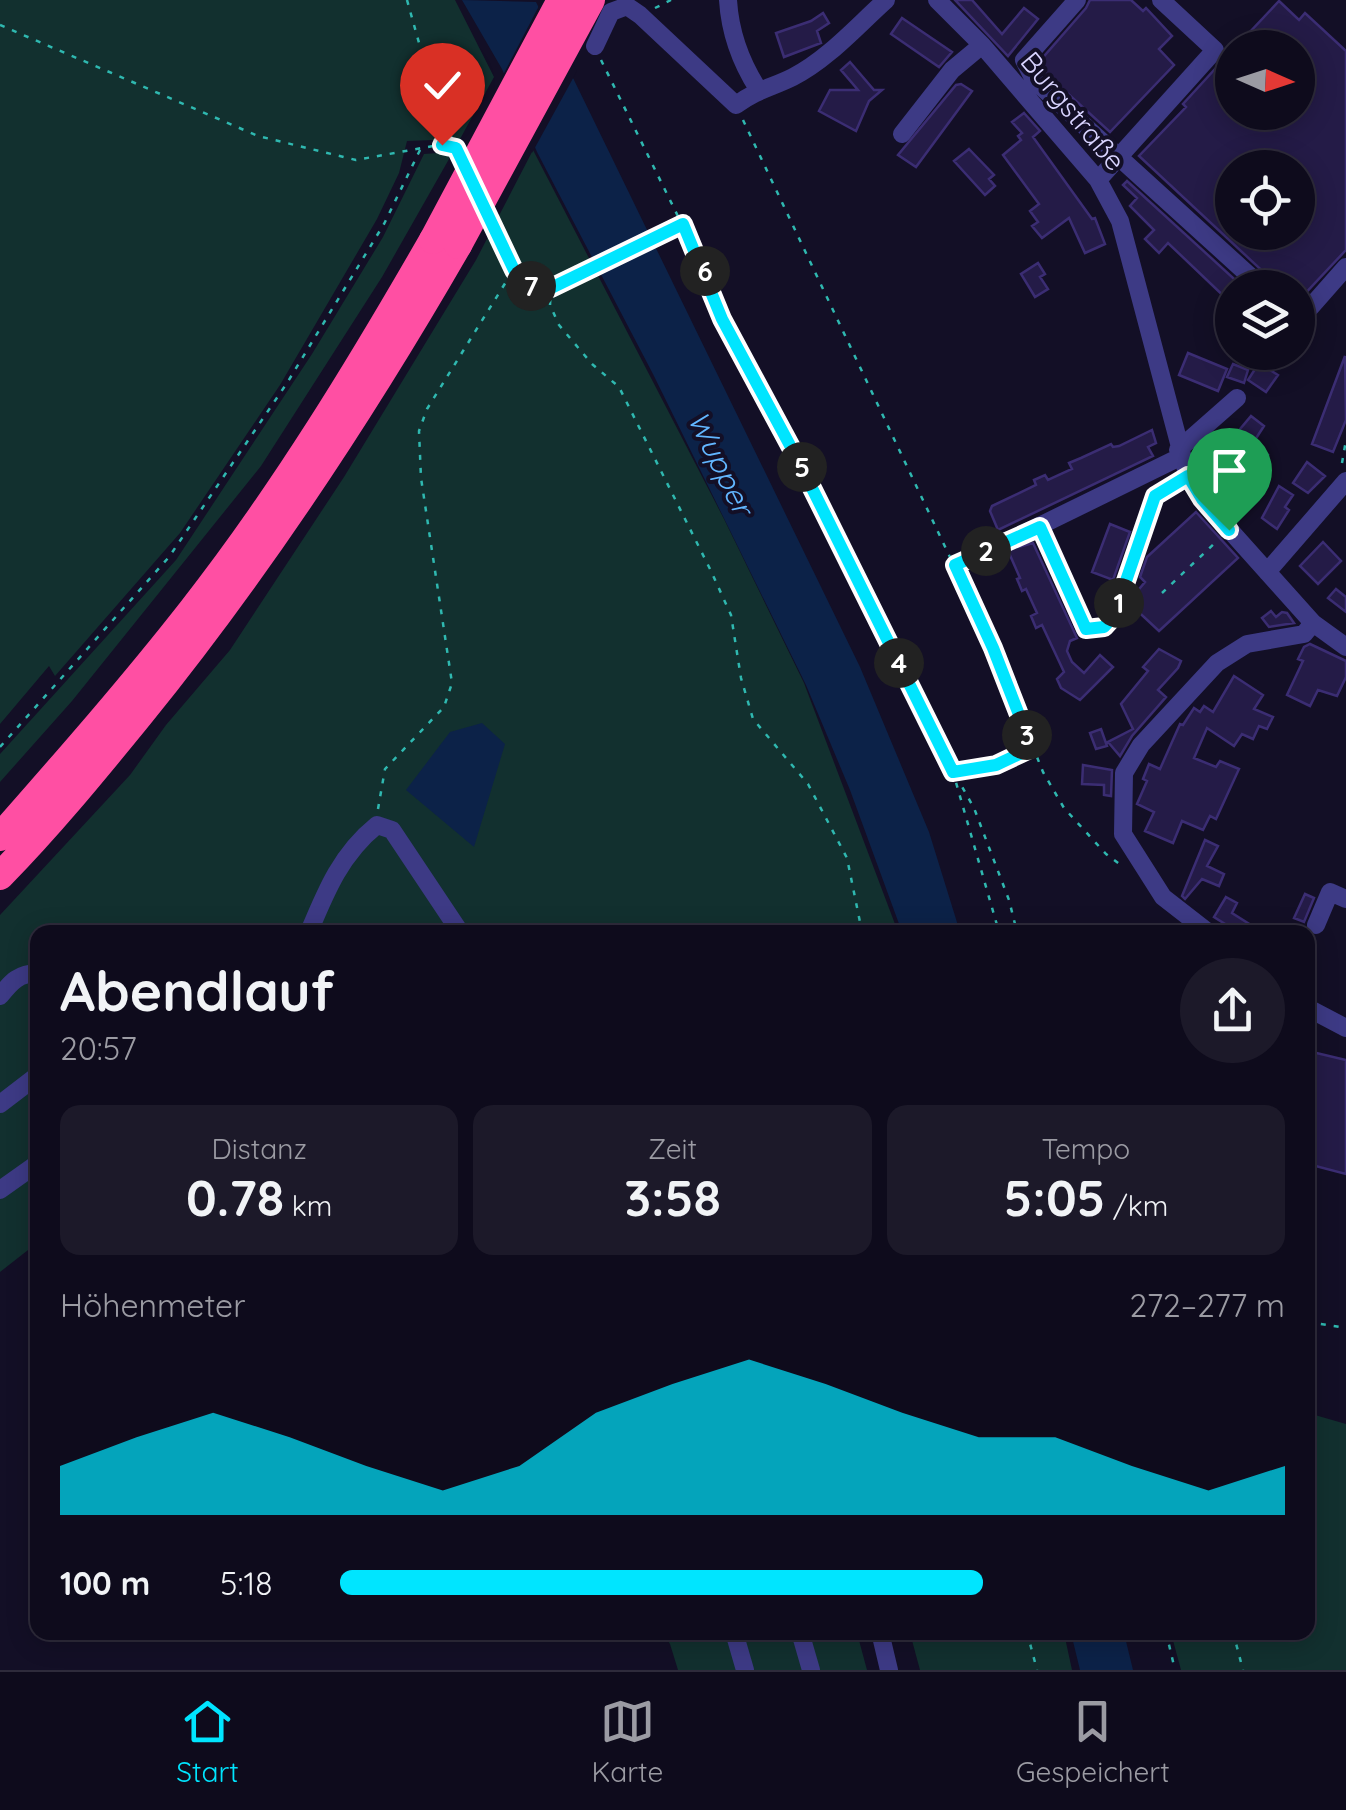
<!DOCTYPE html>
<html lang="de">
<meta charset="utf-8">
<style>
:root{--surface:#0e0b1c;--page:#1c1929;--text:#f1f3f6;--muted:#9b9ba3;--line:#2e2b3b;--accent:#00e5ff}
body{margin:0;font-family:Quicksand,sans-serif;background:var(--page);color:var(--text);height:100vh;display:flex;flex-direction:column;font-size:38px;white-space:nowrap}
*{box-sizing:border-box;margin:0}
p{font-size:32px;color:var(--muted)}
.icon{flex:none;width:55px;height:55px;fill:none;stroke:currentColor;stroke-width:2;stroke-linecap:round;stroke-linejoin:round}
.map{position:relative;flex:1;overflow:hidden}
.drawer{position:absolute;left:30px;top:925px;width:1285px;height:715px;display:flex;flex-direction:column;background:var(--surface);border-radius:20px;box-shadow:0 5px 25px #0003,0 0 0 2px var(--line)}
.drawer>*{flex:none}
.needle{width:65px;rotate:93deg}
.controls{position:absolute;left:1215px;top:30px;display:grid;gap:20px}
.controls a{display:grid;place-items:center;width:100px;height:100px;border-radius:50%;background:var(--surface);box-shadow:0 5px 25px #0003,0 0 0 2px var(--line);font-size:50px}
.pin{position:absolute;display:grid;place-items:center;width:85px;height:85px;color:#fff;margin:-102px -42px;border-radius:50% 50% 50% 0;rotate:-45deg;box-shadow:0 0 10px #0007}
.pin .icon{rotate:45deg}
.km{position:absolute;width:50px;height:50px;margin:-25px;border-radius:50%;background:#222;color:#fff;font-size:28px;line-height:50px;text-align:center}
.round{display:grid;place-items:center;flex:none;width:105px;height:105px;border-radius:52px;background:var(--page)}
.head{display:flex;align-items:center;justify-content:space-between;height:170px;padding:0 30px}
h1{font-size:55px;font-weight:800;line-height:75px}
.stats{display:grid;grid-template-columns:repeat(3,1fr);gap:15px;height:170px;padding:10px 30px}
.stats div{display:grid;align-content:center;border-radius:20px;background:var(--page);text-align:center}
.stats b{font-size:50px;font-weight:800}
.stats small{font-size:28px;font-weight:400}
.stats p{font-size:28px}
.chart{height:280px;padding:20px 30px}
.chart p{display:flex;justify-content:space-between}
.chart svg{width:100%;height:180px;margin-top:10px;fill:var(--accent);opacity:.7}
ul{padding:0 30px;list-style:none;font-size:32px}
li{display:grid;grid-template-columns:160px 120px 1fr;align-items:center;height:75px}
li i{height:25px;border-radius:12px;background:var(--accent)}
.tab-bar{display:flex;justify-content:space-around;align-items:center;height:140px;border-top:2px solid var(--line);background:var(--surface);font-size:28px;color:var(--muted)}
.tab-bar a{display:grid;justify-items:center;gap:5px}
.tab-bar .on{color:var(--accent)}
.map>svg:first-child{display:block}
.green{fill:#12302f}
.water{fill:#0c2248}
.pier{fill:#130f26}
.building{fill:#241b47;stroke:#3b2d73;stroke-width:2.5;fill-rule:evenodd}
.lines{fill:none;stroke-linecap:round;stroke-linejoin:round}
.path{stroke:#2fb8b0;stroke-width:2.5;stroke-dasharray:5 8;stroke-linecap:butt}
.minor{stroke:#3d3a85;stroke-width:18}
.highway{stroke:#ff4fa3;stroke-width:28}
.highway-bridge{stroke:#ff4fa3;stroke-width:28}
.route-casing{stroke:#fff;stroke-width:20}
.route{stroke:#00e5ff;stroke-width:12}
.labels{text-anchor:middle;stroke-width:8;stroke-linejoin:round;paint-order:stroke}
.street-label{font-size:28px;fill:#d9d4ff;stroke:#130f26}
.water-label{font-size:30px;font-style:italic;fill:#62b6ff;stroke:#130f26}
</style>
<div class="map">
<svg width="1346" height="1670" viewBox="0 0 1346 1670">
<rect width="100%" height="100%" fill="#130f26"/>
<path class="green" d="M0,0H455L494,77L460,139L407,141L399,173L377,219L280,385L180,533L55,676L49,666L0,724Z
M533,150L724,519L804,683L898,932H38L37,1243L0,1272V915L130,775L166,725L230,650L344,477L476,260Z
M453,152L382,277L261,466L72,701L0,782V754L176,560L312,354L383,237L424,154Z
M1308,1413L1346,1424V1670H1181L1171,1633L1308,1632Z
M663,1633H857L867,1670H678L670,1644Z
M910,1633H1064L1072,1670H920Z"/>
<path class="water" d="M462,0L536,2L860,667L929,832L960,932H902L850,790L806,685L653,374L537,152L502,69Z
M482,723L505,744L474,847L406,790L450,732Z
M1071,1633H1124L1133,1670H1080Z"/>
<path class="pier" d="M541,2L577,71L532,153L501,79Z
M654,231L659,242L595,273L589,262Z"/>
<path class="building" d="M955,0H972L1002,34L1024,8L1038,19L1008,56Z
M1090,0H1131L1143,11L1146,8L1172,36L1159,49L1174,65L1110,132L1044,72L1039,62L1086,8Z
M1279,1L1299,20L1305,13L1346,51V250L1298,301V288H1275L1271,279L1139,156L1186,107L1183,104L1226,57L1232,63V112H1298V48H1265L1249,33ZM1232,168H1298V232H1232Z
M823,13L829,23L817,31L821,43L784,57L776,33L811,21Z
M902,18L952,52L939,67L891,34Z
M850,62L874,90H882L869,101L856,131L819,111L830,90H858L841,70Z
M961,84L972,91L916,167L898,155L956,85Z
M1024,113L1040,131L1033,137L1092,219L1095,218L1105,244L1085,253L1069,218L1042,238L1032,226L1038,222L1030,211L1039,204L1003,155L1021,140L1018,136L1022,133L1012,122Z
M969,149L994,175L989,179L995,186L985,195L954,161Z
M1127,181L1244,288H1232V304L1168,243L1159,253L1145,239L1154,230L1130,206L1137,198L1123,185Z
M1038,263L1045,274L1040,277L1048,289L1035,297L1021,274Z
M1188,353L1227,369L1218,391L1179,375Z
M1345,356L1346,420L1333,452L1312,444Z
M1259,363L1278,375L1266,392L1248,380Z
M1233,364L1248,370L1244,383L1227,377Z
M1251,416L1264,426L1253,443L1268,455L1254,471L1244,463L1230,480L1211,465L1222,445L1225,447Z
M1152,430L1156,443L1148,447L1153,456L998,530L990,511L992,506L1036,485L1034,480L1045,475L1048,480L1072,469L1069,463L1081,458L1111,444L1113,447L1119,446Z
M1307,462L1325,476L1308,493L1293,483Z
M1279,486L1293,495L1285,507L1289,510L1277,529L1262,518Z
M1196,512L1238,558L1159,631L1131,605L1135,594L1145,582L1140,577L1147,557Z
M1110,524L1130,532L1113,580L1092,572Z
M1002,537L1019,547L1033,543L1077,638L1070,641L1067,651L1072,662L1084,673L1100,655L1113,667L1080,700L1061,688L1057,679L1064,672L1042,625L1036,628L1031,616L1037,613L1026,589L1022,591L1017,579L1020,578Z
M1323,542L1341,561L1318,584L1300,566Z
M1336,589L1346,597V612L1328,598Z
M1271,611L1276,617L1282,612L1287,613L1294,623L1269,627L1262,618Z
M1310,644L1346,661V677L1337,696L1318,690L1310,706L1287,695L1303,661L1298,659L1304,647Z
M1159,649L1181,661L1178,668L1158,690L1166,697L1132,736L1120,756L1108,742L1133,729L1121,704L1148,671L1143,667Z
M1234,676L1263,695L1254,709L1273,717L1267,729L1259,726L1253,739L1242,734L1234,746L1207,728L1194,758L1216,767L1220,761L1239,769L1216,819L1210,816L1203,830L1182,821L1173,843L1145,831L1154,812L1137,804L1147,781L1143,779L1149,764L1160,769L1180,724L1183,725L1194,708L1200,712L1204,706L1213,712Z
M1101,729L1107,746L1096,749L1090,733Z
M1083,765L1112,770L1111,796L1104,795V785L1082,784Z
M1205,840L1218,846L1207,866L1224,874L1219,886L1202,879L1185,899L1182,896Z
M1305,894L1314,898L1304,922L1294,918Z
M1226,897L1237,903L1232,913L1262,932H1238L1214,917Z
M1308,1051L1346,1060V1174L1308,1164Z"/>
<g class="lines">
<path class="path" d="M407,0L437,107L456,147
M655,8L671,0
M0,25L258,136L356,160L433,146L457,148
M601,60L702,265L722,319L801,463L953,772L999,932
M743,120L993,648L1043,772L1064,808L1106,854L1122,866
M494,227L521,280L544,289L681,225
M551,287L550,305L559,325L592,364L619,387L711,571L731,615L741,678L753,719L808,784L847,858L862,932
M1342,463L1346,440
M956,565L1008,541
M1162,593L1217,541
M0,747L169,557L287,383L384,224L421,148
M956,772L996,765L1032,748
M956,776L974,808L1009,900L1017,932
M378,809L385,769L444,707L452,683L421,478L419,431L427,409L514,269
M1308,1322L1346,1328
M1027,1632L1037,1670
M1166,1632L1175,1670
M1233,1632L1243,1670"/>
<path class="minor" d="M728,0C730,33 740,61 758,89
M937,0L982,45L1098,180L1120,221L1188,477L1202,499L1313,623L1346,647
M1077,0L1024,60L1034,80L1263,288
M595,46L611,12L627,6L640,15L736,105C758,89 771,88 793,77C828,59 857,26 886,0
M902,134L952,70L982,45
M1098,180L1215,50L1161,0
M1298,317L1301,318L1346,267
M1178,450L1237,398
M1040,527L1085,629L1103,627L1114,616L1155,496L1188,477
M1021,535L1180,457
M1267,572L1346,481
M1316,925L1330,892L1346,899
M309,932C326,891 341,854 377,825L392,830L460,932
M1208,932L1163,897L1123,834L1124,773L1141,745L1217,663L1247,644L1304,634L1313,623
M0,996C11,982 19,973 38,973
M1308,1008L1346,1028
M0,1104L38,1075
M0,1190L38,1163
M734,1632L745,1670
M800,1632L811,1670
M880,1632L889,1670"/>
<path class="highway" d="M0,837C65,763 131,688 192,610C283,494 360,367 433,240
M0,876C50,825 94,771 139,716C259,568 363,410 458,245"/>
<path class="highway-bridge" d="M433,240L561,0
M458,245L591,0"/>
</g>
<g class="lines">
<defs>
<path id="route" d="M442,145L456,148L514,270C523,283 534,291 551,288L683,224L722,319L800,464L953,772L996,765L1032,748L993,648L955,565L1040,527L1086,629L1104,627L1114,616L1155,496L1188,476L1202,499L1229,530"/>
</defs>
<use href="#route" class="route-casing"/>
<use href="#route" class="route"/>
</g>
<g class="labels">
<g class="street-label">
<text transform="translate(1073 111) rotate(50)" y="10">Burgstraße</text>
</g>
<g class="water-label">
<text transform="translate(720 463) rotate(64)" y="10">Wupper</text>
</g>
</g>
</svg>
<div class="controls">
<a><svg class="needle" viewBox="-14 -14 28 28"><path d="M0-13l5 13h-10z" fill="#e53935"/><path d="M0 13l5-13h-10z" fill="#9b9ba3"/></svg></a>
<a><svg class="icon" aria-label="locate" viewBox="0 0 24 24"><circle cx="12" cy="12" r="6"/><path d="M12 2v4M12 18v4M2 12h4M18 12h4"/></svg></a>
<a><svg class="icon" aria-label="layers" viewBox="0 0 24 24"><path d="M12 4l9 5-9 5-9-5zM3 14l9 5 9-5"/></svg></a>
</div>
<div class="pin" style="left:1229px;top:530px;background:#1e9e55"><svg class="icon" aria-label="arrive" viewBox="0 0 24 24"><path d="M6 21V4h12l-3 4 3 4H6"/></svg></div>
<div class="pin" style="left:442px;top:145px;background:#d93025"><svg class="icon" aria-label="check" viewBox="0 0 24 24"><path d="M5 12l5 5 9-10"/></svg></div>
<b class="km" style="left:1119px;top:603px">1</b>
<b class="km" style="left:986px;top:551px">2</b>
<b class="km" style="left:1027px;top:735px">3</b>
<b class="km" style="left:899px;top:663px">4</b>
<b class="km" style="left:802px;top:467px">5</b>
<b class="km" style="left:705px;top:271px">6</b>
<b class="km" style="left:531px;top:286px">7</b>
<section class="drawer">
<div class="head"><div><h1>Abendlauf</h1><p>20:57</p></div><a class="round"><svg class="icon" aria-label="share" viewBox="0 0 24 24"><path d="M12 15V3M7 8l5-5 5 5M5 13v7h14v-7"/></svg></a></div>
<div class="stats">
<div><p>Distanz</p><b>0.78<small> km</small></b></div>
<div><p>Zeit</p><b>3:58</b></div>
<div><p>Tempo</p><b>5:05<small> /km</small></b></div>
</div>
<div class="chart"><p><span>Höhenmeter</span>272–277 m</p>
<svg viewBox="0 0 160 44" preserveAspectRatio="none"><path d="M0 44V32L10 25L20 19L30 25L40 32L50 38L60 32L70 19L80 12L90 6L100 12L110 19L120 25L130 25L140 32L150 38L160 32V44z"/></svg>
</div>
<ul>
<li><b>100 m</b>5:18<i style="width:68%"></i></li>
</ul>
</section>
</div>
<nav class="tab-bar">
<a class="on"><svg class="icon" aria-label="home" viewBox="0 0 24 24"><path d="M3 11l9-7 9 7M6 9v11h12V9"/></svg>Start</a>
<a><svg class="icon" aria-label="map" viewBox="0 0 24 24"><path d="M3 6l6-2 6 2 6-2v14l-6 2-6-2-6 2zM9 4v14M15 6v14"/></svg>Karte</a>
<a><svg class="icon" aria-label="saved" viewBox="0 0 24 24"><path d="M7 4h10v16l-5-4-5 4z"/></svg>Gespeichert</a>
</nav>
